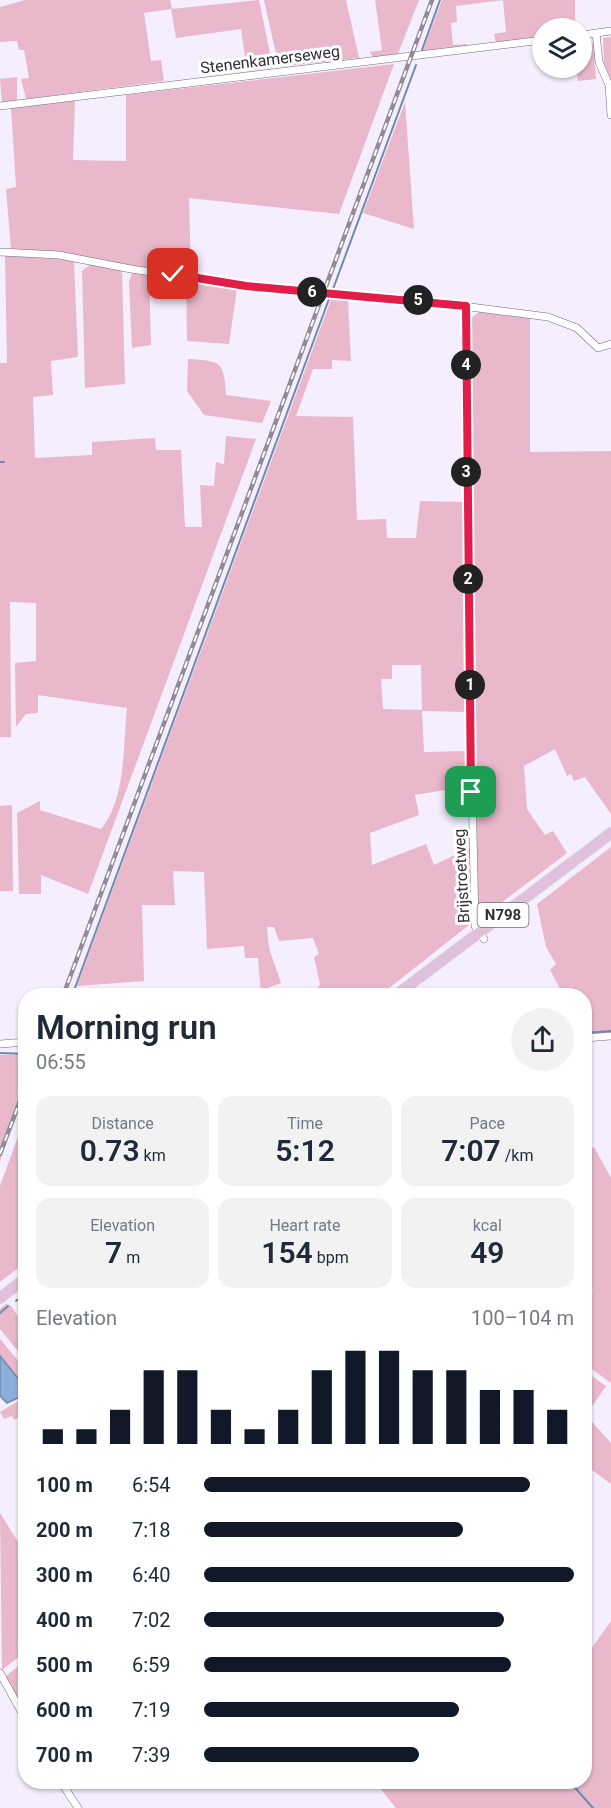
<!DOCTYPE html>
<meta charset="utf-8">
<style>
:root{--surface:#fff;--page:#f2f2f3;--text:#1f2937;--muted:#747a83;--accent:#111827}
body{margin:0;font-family:Roboto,sans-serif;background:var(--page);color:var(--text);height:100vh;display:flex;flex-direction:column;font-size:22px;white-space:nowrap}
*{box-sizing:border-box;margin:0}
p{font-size:20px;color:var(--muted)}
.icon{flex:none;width:33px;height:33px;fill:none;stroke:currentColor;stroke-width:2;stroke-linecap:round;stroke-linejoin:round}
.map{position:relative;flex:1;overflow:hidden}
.details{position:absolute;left:18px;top:988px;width:574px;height:801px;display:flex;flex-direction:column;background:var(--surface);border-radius:24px;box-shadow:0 2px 4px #0004}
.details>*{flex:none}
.fabs{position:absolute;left:532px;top:18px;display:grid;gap:12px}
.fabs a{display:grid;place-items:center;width:60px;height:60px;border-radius:50%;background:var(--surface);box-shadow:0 2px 4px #0004;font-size:30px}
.pin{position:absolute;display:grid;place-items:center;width:51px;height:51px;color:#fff;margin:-26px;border-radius:12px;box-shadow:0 3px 9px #0006}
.km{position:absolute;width:30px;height:30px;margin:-15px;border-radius:50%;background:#222;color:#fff;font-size:16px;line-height:30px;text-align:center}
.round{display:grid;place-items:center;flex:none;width:63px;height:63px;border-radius:32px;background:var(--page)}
.head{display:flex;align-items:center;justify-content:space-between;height:102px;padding:0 18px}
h1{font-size:33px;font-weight:600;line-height:45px}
.stats{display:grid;grid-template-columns:repeat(3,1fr);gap:9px;height:102px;padding:6px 18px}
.stats div{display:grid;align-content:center;border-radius:15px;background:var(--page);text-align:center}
.stats b{font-size:30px;font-weight:600}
.stats small{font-size:16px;font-weight:400}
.stats p{font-size:16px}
.chart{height:168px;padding:12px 18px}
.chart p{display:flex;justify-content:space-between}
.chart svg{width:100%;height:108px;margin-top:6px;stroke:var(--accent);stroke-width:6}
ul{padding:0 18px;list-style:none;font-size:20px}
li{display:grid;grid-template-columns:96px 72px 1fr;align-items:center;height:45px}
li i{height:15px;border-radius:8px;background:var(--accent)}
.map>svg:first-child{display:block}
.green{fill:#e9b8ca;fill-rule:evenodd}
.water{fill:#8bafdc;stroke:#7189ab;stroke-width:1.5}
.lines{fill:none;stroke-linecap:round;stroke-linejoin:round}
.stream{stroke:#7189ab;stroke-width:2}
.street-casing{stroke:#736a81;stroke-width:8}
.primary-casing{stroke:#d6d5d7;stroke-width:12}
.street{stroke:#fff;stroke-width:7}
.primary{stroke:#e0c0dd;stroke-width:10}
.rail-casing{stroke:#918b97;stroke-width:4.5}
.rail{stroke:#fff;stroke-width:2;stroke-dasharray:7;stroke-linecap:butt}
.route-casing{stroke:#fff;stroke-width:12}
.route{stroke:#e11d48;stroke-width:8}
.labels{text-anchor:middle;stroke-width:6;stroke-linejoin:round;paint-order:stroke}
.shield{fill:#fff;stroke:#706d74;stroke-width:1.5}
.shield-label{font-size:15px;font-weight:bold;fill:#332f38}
.street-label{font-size:16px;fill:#332f38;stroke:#fff}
</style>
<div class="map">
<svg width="611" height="1808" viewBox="0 0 611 1808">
<rect width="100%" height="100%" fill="#f5eefe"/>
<path class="green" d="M25,0H170L172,9L259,0L273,68L247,71L241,29L176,38L171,9L144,13L151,61L161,60L164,81L26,99L21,79L29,78L24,50H19L17,41L0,42V7Z
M264,0H346L359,58L279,67Z
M375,0H419L397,56L373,58L370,52L382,50Z
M442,0H575V28H543V37L496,43L494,34L506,32L503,0L456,6L457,22L451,23L453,45L467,44L468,47L422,53Z
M611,37V78L604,65L603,38Z
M589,39L593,44L596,79L578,81L576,68H582V40Z
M394,64L339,214L189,198L191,274L127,266L62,252L11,249L6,189L16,187L11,108L75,100L73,160L126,161V95Z
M17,77V101L2,103L0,79Z
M405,102L414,229L363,213Z
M24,255L74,261L78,357L51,361L53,395L33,397L35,458L92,455V442L155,438L156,450H181L185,527H202L200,485L214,486L216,462L224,464L226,436L256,439L88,894L41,875V894H19L17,813L40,801V810L101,829C126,799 123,746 127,708L38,695V713L26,714L16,727L15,663L36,661V603L10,602L11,737H0V363H7L5,256Z
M91,264L122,271L125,384L85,388L82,271Z
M132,273L149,274L151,345L132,348L129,282Z
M186,279L237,288L229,344L187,341Z
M332,297L348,300L351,361L332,360V369H313L296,416L353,417L357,520L386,519L387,538H416L420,501L464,502L467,712L422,711L424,752L468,751L469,786L415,795L419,815L370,833L372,865L426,844L434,865L470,848L469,925L379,996H308L315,993L320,984L314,957L319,954L313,938L279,941L274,927H267L269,948L281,983L268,988L270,996H261L258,958H245L244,946L207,949L204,872L173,871L175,905H142L144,981L77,986ZM392,665H421L422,710L383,709L381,679H392Z
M479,312L530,318V452L611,451V814L585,777L574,781L571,774L567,776L555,749L524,766L527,809L545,835L553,831L567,853L478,920L470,319Z
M188,359C221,361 224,361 226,395L271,401L262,423L204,415L187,391Z
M12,805L13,891H0V806Z
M611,847V1032L585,1034V996H564L550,970L556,964L546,947L537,904Z
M0,1055H26L25,1092L0,1161Z
M25,1117V1263L0,1282V1186Z
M594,1147L611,1178V1383L585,1364V1302L593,1290L585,1286V1151Z
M6,1304L11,1306L25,1327V1360L0,1329V1309Z
M0,1339L25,1369V1417L23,1419L21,1416L14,1420L12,1416L4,1419L0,1412L25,1397L21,1382L0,1356Z
M585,1371L606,1386L586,1415L611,1443V1484L585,1465Z
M0,1513L18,1542L26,1537L25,1652L2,1670Z
M611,1621V1808H396L375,1782H585V1658Z
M25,1661V1694L18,1699L6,1676Z"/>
<path class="water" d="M0,1356L21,1382L24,1395L7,1403L0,1396Z"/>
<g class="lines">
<path class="stream" d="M422,50L440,0
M333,289L416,65
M0,462H4
M72,996L329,299
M585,1033L611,1031
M0,1053L26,1054
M16,1301L26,1293
M0,1313L8,1306
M570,1782L593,1808"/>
<defs>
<path id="street" d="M596,33L599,62L609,85L611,115
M582,35L611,31
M0,106L543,40
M0,252L59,255L131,269L246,286L424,301L548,317L577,328L598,348L611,344
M467,306L466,496L475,926L484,939
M585,1038L611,1036
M0,1044L26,1042
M0,1673L26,1720
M61,1782L78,1808"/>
<path id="primary" d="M395,996L611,833
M0,1298L26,1278"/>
</defs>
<use href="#street" class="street-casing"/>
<use href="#primary" class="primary-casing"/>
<use href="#street" class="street"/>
<use href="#primary" class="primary"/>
<defs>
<path id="rail" d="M63,996L432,0
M0,1154L26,1085"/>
</defs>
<use href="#rail" class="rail-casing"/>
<use href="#rail" class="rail"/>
</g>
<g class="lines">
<defs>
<path id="route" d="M173,274L246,286L466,306L471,792"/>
</defs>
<use href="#route" class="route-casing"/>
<use href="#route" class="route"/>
</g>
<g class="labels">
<rect class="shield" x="477.5" y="903" width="51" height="24" rx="4.5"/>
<g class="shield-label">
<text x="503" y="920">N798</text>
</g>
<g class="street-label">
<text transform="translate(270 59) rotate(-7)" y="6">Stenenkamerseweg</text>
<text transform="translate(461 876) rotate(-93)" y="6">Brijstroetweg</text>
</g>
</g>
</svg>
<div class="fabs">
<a><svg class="icon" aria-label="layers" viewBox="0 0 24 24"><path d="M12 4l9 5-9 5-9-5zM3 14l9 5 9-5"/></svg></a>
</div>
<div class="pin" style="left:471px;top:792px;background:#1e9e55"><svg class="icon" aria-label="arrive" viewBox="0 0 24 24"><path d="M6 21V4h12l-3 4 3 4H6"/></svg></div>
<div class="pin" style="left:173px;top:274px;background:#d93025"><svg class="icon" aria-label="check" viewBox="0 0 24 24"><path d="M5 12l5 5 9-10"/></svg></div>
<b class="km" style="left:470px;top:685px">1</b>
<b class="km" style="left:468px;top:579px">2</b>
<b class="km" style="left:466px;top:472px">3</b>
<b class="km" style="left:466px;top:365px">4</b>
<b class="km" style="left:418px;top:300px">5</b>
<b class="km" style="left:312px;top:292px">6</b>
<section class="details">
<div class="head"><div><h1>Morning run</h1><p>06:55</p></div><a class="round"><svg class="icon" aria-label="share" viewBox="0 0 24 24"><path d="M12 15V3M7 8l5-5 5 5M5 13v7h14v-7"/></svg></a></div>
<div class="stats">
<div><p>Distance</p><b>0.73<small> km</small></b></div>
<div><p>Time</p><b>5:12</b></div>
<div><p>Pace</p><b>7:07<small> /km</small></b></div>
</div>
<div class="stats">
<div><p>Elevation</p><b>7<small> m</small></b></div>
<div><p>Heart rate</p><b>154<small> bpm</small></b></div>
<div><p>kcal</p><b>49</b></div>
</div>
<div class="chart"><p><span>Elevation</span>100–104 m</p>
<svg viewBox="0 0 160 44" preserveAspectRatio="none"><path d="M5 44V38M15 44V38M25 44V30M35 44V14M45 44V14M55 44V30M65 44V38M75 44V30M85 44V14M95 44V6M105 44V6M115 44V14M125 44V14M135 44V22M145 44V22M155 44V30"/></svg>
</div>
<ul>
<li><b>100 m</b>6:54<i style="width:88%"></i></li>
<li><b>200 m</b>7:18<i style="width:70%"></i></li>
<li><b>300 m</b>6:40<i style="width:100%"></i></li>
<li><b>400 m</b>7:02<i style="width:81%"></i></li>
<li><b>500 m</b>6:59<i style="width:83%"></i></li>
<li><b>600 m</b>7:19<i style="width:69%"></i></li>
<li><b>700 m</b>7:39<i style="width:58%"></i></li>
</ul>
</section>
</div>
